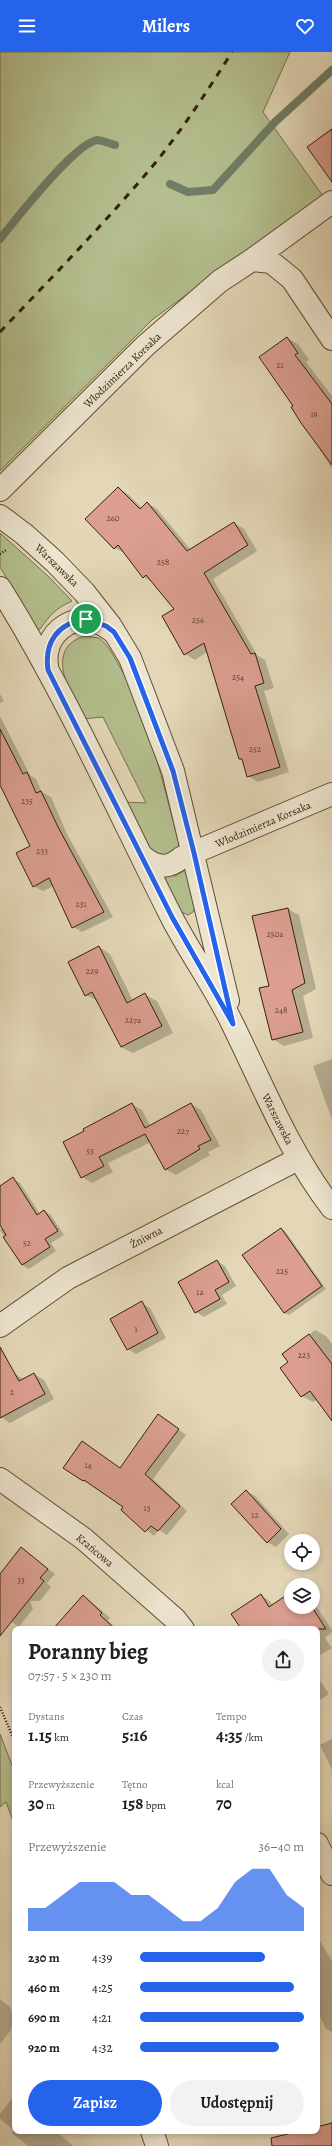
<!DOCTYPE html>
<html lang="pl">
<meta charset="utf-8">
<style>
:root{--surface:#fff;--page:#f2f2f2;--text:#202124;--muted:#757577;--accent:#2563eb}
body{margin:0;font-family:Alegreya,serif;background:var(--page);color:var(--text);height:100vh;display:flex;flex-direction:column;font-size:15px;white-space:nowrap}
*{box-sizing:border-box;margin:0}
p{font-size:13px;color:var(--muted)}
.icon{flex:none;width:22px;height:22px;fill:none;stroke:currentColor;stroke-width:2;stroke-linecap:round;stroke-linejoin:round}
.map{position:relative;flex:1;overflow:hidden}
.panel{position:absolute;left:12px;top:1574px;width:308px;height:508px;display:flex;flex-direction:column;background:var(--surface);border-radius:8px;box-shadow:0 2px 6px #0003}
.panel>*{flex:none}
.fabs{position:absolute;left:284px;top:1482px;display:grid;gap:8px}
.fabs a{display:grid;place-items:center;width:36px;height:36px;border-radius:50%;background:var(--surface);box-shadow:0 2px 6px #0003;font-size:20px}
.pin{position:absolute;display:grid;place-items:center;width:34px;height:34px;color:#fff;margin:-17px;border:2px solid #fff;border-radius:50%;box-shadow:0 1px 4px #0007}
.round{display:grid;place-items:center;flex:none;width:42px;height:42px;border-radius:21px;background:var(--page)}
.head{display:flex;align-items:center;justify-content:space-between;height:68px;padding:0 16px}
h1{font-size:22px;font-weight:700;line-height:30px}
.figures{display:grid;grid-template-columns:repeat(3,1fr);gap:6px;height:68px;padding:4px 16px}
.figures div{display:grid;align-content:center}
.figures b{font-size:17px;font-weight:700}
.figures small{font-size:11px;font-weight:400}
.figures p{font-size:11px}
.chart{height:112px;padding:8px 16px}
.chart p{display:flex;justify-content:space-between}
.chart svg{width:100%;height:72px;margin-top:4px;fill:var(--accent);opacity:.7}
.action{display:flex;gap:8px;margin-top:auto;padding:8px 16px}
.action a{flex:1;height:46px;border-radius:24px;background:var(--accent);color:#fff;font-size:16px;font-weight:700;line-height:46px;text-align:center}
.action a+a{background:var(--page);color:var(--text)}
ul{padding:0 16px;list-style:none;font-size:13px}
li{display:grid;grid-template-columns:64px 48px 1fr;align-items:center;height:30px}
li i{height:10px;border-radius:5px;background:var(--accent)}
header{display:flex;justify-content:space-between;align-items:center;height:52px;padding:0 16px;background:var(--accent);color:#fff;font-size:18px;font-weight:700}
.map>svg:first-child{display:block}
.green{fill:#b4be8e;stroke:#75704a}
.shadow{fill:#0003}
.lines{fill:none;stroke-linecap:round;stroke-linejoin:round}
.stream{stroke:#707d67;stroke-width:8}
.building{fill:#db9e91;stroke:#362106}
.minor-casing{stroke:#614e32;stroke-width:24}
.path{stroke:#362106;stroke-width:2.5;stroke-dasharray:1 2;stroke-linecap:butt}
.minor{stroke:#ede5d0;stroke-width:22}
.rail{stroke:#362106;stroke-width:3;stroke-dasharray:7 7;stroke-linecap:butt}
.route-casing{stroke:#fff;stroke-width:8}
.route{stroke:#2563eb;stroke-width:5}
.labels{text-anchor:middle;stroke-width:3;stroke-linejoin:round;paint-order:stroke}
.number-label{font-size:9px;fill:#5f4029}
.street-label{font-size:11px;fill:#362106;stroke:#ede5d0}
</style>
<header><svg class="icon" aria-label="menu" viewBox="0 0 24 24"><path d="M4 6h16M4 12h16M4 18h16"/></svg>Milers<svg class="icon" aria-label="heart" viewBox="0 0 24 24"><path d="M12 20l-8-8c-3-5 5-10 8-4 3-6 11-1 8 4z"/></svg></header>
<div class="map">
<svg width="332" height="2094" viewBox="0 0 332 2094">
<rect width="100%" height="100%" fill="#e3d7b7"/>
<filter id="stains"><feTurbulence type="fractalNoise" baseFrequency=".005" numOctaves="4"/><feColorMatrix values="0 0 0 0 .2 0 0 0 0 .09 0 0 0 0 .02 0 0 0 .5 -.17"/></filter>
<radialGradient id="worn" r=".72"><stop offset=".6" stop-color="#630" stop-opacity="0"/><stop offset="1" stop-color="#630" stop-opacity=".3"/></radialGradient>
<path class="green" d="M0,0H290L263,60L323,144L153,267L0,419Z
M0,481L48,524L72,549C55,557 51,562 40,577L38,578L0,515Z
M85,584L99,586C107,592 112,601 117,610C150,665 162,730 179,791L176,800L167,806L150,800L125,750L146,751L103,665L82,667C71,642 43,596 85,584Z
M185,818L196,852L193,860L188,863L180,859L162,822L175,824Z
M0,1682L15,1721V1774L6,1750L0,1755Z"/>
<path class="shadow" d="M332,76V119L318,86Z
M287,286L298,292L309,308L306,310L332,344V417L293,355L294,354Z
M118,436L128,442L142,456L148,451L157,457L191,498L234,471L244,477L257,499L213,527L257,603L265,608L274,636L264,639L289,720L258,730L248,724L244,709L240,707L207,600L195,608L185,602L176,558L155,532L144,525L125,501L114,496Z
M0,642L4,649L0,651Z
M0,664L30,723L36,727L42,740L51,745L67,782L113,865L82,880L73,875L54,834L43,839L33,834L31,795L0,730Z
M288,857L299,863L316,937L303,944L313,986L284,994L273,987L270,935Z
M99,895L110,902L133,949L145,943L157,949L173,981L133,1001L121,995L98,949L86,943Z
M332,1007V1068L313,1014Z
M132,1052L142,1058L150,1074L191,1052L201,1058L220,1094L208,1100L210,1103L176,1123L165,1117L151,1090L108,1111L113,1120L92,1131L82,1125Z
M13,1127L20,1131L40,1162L44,1159L51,1163L64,1183L51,1191L56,1199L29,1217L22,1213L0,1178L11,1170L0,1153V1135Z
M281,1177L285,1179L326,1237L289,1263L285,1261L244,1204Z
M217,1209L225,1214L236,1234L222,1243L227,1252L204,1265L196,1260Z
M141,1251L150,1256L166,1286L136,1302L128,1297Z
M315,1278L326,1284L332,1292V1369L317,1348L313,1350L302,1344L289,1310L283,1302Z
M13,1320L24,1328L34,1322L44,1328L54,1347L10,1371L0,1364V1328Z
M158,1363L186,1383L153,1427L187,1459L167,1483L159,1478L154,1484L122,1458L125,1455L92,1432L83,1429L90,1395L121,1417Z
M246,1439L255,1444L289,1482L276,1495L267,1490Z
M21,1496L55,1522L47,1531L51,1535L40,1549H30L33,1557L19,1575L0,1561V1522Z
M291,1542V1555H313V1549L332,1578V1580L325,1586L332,1596L317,1605V1577H243L261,1543L270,1549L273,1554Z
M84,1545L92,1550L110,1566L108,1569L117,1577H67Z
M317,1624L329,1642L317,1650Z
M332,1687V1718L320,1693Z
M317,1884L332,1909V1980L326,1977L317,1958Z
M0,1947L10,1955L13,1964L11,1978L0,1992Z
M15,2043V2079H59L58,2081L73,2094H28L12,2081L14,2078L0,2067V2062Z
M332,2070V2094H295L302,2079H317V2075Z"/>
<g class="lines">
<path class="stream" d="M170,132L188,140L213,138L275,70L332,18
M0,187C17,166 74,92 97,88C102,88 110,92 115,93"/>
</g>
<path class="building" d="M332,77V130L307,95Z
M287,285L298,301L295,303L332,352V413L301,371L291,355L293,354L259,305Z
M118,435L140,457L147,450L187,499L234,470L248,493L204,521L251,602L255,601L264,631L255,634L280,715L247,725L242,707H239L204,591L184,603L162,564L174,557L146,523L143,526L118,493L114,497L85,467Z
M0,677L23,722L27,720L36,741L41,739L58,775L104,860L72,876L49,826L33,835L16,801L30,794L0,733Z
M288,856L305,931L292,938L303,980L272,988L259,936L269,934L252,864Z
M99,894L127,951L145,941L162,974L121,995L92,940L85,944L68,910Z
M132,1051L145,1076L191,1051L211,1088L198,1094L200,1097L165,1118L145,1082L99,1105L104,1114L81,1126L63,1090L84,1079L83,1077Z
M13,1125L37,1163L44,1158L58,1179L45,1187L50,1195L22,1213L3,1185L6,1183L0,1173V1134Z
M281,1176L322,1234L284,1261L242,1203Z
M217,1208L229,1230L215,1238L220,1247L195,1261L178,1230Z
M142,1249L158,1281L127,1298L110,1267Z
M309,1282L332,1312V1369L310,1339L301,1345L280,1316L288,1310L282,1302Z
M0,1295L19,1329L34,1321L45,1342L0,1366Z
M158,1362L179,1377L145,1422L180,1454L158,1479L151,1474L145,1480L121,1458L123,1455L84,1428L83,1429L63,1416L82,1389L120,1416Z
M246,1438L281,1477L267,1491L231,1452Z
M21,1495L48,1517L40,1526L44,1529L0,1584V1522Z
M291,1540V1555H312L326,1577H238L240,1575L231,1562L261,1542L269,1555Z
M83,1543L102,1561L100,1563L115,1577H53Z
M332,2071V2094H272L271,2086L300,2079H317V2075Z"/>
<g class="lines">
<defs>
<path id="minor" d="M252,208L271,210L292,227L332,287
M0,438L145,294L220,229L252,208L332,150
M0,464L24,482L55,510L84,540L110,573L130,606L173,719L228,949
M0,536C65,640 115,753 170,862C189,900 215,935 233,973C264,1036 289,1100 332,1156
M48,619C38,579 81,552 112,579
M141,803C154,815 167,818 181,806L332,742
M0,1274L68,1226L298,1107
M0,1427L84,1487L175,1567L183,1577
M317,1792L332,1822
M152,2079L157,2094"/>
</defs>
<use href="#minor" class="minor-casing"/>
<path class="path" d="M0,502L6,498
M0,1655L15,1690"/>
<use href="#minor" class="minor"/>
<path class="rail" d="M0,280C53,224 107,169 156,110C184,75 208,38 232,0"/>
</g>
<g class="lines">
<defs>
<path id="route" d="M86,567L106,574L114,580L130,606L173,719L194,801L233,972L172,865L48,618C44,590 58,571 86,567Z"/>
</defs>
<use href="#route" class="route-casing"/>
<use href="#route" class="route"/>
</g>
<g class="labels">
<g class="number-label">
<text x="280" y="316">21</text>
<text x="314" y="365">19</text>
<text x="113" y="469">260</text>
<text x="163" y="513">258</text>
<text x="198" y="571">256</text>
<text x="238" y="628">254</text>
<text x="255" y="700">252</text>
<text x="27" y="752">235</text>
<text x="42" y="802">233</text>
<text x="81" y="855">231</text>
<text x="275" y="885">250a</text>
<text x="92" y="922">229</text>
<text x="281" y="961">248</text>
<text x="133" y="971">227a</text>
<text x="183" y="1082">227</text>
<text x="90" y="1102">53</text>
<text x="27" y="1194">52</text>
<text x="282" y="1222">225</text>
<text x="200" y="1243">1a</text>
<text x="136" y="1280">1</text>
<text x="304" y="1306">223</text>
<text x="12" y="1343">2</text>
<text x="88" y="1416">14</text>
<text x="147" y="1459">13</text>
<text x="255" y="1466">12</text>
<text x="21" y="1531">33</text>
</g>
<g class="street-label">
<text transform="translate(122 318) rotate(-44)" y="4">Włodzimierza Korsaka</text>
<text transform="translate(57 513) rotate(44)" y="4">Warszawska</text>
<text transform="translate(263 772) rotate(-23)" y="4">Włodzimierza Korsaka</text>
<text transform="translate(278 1067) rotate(63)" y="4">Warszawska</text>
<text transform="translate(146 1185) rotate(-27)" y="4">Żniwna</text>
<text transform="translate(95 1498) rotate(40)" y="4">Krańcowa</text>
</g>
</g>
<rect width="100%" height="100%" filter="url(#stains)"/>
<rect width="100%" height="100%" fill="url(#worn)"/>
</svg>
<div class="fabs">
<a><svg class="icon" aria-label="locate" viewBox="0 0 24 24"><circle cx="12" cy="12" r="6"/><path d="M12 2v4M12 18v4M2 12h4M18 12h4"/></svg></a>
<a><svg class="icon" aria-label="layers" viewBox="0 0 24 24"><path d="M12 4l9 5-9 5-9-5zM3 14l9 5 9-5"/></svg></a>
</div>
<div class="pin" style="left:86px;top:567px;background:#1e9e55"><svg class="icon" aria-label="arrive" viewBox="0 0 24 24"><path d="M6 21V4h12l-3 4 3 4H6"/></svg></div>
<section class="panel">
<div class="head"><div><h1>Poranny bieg</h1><p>07:57 · 5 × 230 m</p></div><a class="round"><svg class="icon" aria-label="share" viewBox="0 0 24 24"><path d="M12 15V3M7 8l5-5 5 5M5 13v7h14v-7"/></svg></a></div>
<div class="figures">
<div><p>Dystans</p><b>1.15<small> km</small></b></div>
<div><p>Czas</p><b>5:16</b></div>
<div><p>Tempo</p><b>4:35<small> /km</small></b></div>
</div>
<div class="figures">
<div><p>Przewyższenie</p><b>30<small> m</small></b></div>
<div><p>Tętno</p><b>158<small> bpm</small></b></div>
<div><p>kcal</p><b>70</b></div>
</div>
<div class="chart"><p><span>Przewyższenie</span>36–40 m</p>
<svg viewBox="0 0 160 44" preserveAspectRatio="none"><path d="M0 44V30L10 30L20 22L30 14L40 14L50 14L60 22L70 22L80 30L90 38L100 38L110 30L120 14L130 6L140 6L150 22L160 30V44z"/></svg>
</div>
<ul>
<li><b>230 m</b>4:39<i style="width:76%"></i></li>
<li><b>460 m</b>4:25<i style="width:94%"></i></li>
<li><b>690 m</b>4:21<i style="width:100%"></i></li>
<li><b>920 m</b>4:32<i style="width:85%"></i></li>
</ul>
<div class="action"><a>Zapisz</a><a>Udostępnij</a></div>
</section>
</div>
